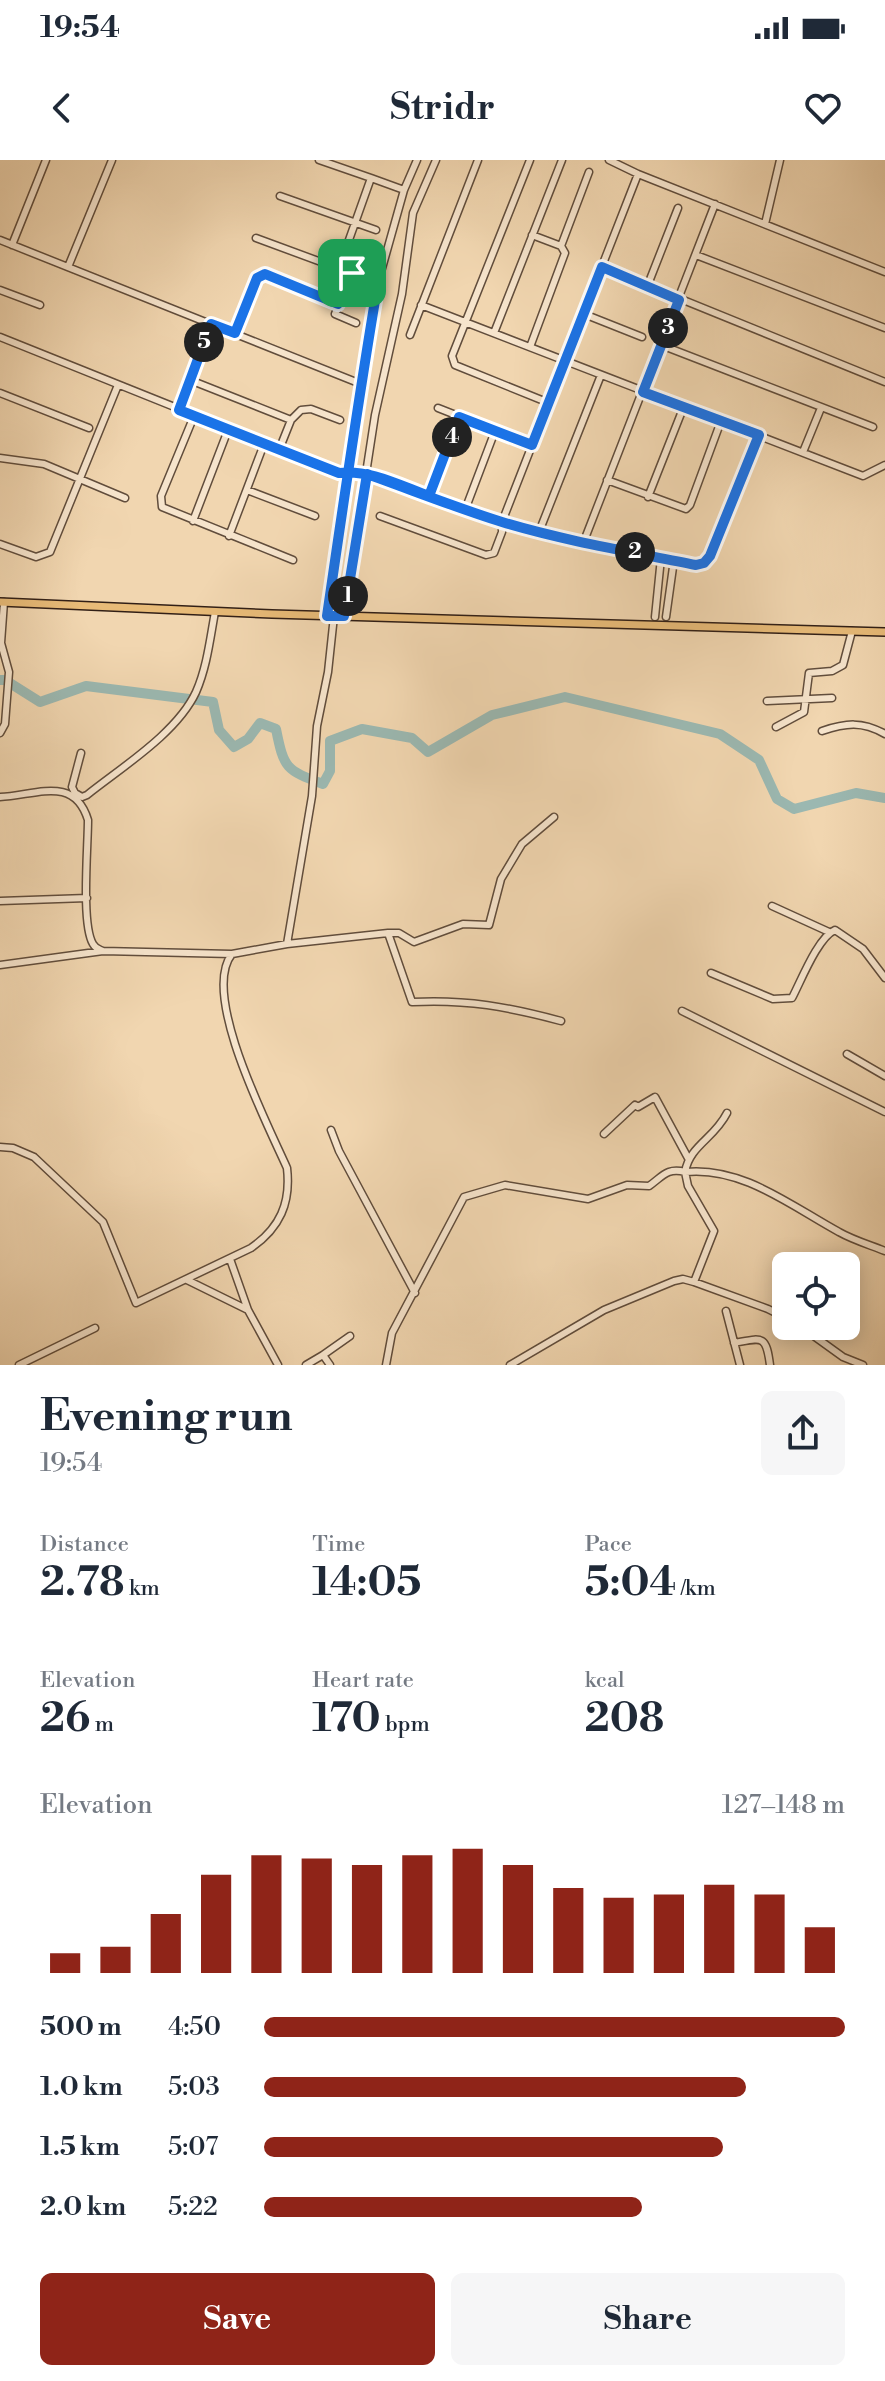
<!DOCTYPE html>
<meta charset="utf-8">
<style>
:root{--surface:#fff;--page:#f6f6f7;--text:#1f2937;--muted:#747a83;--accent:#8f2418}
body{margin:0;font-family:"Libre Bodoni",serif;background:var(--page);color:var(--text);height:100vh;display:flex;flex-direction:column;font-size:30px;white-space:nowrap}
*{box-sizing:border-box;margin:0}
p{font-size:26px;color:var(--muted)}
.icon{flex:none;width:44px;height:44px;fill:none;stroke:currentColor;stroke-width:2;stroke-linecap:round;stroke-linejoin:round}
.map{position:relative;height:1205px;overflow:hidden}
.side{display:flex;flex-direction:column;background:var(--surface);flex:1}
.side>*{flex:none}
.buttons{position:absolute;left:772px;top:1092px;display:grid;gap:16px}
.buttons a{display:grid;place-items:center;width:88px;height:88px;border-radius:12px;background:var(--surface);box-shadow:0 4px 20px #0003;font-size:40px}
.pin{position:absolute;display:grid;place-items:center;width:68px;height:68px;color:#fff;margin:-34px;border-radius:16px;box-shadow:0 4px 12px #0006}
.km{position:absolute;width:40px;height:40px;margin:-20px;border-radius:50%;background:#222;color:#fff;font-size:22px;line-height:40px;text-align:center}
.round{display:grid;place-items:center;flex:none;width:84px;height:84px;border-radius:12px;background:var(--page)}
.headline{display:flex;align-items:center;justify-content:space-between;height:136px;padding:0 40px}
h1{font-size:44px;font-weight:700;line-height:60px}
.metrics{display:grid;grid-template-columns:repeat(3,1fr);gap:12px;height:136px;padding:8px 40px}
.metrics div{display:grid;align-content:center}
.metrics b{font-size:40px;font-weight:700}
.metrics small{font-size:22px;font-weight:400}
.metrics p{font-size:22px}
.chart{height:224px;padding:16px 40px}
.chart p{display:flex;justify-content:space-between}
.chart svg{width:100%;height:144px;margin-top:8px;stroke:var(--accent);stroke-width:6}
.action{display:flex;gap:16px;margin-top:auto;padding:16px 40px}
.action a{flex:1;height:92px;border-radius:12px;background:var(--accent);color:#fff;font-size:32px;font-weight:700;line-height:92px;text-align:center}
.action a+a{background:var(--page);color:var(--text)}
ul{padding:0 40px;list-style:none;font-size:26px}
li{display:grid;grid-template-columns:128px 96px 1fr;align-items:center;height:60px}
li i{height:20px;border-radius:10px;background:var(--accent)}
.status{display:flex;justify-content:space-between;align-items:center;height:56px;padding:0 40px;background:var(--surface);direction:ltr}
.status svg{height:22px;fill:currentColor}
header{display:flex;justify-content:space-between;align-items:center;height:104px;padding:0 40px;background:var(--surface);font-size:36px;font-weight:700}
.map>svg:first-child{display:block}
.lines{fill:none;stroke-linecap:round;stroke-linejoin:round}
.river{stroke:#9bb8b1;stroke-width:10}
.minor-casing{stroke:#614d3c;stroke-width:9}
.major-casing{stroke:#311f16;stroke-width:10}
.minor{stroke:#f6e4cc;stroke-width:6}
.major{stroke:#e8bb78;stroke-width:7}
.route-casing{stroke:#fff;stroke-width:16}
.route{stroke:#1a73e8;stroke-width:10}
</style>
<div class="status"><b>19:54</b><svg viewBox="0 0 49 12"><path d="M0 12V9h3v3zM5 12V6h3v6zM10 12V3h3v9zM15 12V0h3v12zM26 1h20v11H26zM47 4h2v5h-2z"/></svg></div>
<header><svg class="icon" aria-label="back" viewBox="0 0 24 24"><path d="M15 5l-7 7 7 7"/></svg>Stridr<svg class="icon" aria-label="heart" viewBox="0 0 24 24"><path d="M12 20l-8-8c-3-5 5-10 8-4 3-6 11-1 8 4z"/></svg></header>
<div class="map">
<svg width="885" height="1205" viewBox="0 0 885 1205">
<rect width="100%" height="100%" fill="#f1d6b0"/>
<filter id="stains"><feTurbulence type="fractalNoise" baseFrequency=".0025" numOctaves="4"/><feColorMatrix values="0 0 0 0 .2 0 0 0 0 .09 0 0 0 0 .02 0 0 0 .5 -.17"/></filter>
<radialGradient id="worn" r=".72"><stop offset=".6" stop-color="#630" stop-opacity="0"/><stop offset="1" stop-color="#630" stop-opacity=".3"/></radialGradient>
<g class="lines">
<path class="river" d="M0,520H5L40,542L86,526L213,542L219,570L234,587L248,579L260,563L276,569C284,609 286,610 323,624L330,611V581L362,569L412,578L428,592L492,555L565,537L720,574L759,600L777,639L794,649L856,633L885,638"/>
<defs>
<path id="minor" d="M319,0L371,18
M530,0L452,196L455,205L549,243
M609,0L638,14L885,112
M280,36L376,70
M765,64L780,0
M256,78L378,123
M0,80L361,224
M12,85L46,0
M561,86L589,12
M696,95L885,168
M68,107L112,0
M602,107L885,222
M339,108L371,18L404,30
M352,113L335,154L356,163
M647,127L678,48
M0,130L40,145
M421,145L863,316L885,305
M584,154L642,177
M235,173L257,118L265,114L338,144
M494,173L562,0
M410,175L478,0
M0,177L339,313C379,308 461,350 503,362C566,381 632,392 696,405L704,403L710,396L759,275
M661,185L873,267
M530,187L565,93L561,86L532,75
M190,220L291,260
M0,233L89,268
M438,248L532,285
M179,250L211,164
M194,256L161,336L162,347L293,400
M279,290L291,260L301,250L311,249L340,260
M803,292L821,248
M0,298L44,304L125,338
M607,320L686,349L690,345L721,261
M247,330L315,356
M429,336L459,257
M648,337L684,246
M465,350L495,271
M380,356L486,395L494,393L502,372V362L638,14
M193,361L228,270
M539,372L601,215
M229,376L264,284
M584,381L715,44
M0,384L36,397L50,392L118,225
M327,456L379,119L404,30L417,0
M344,456L375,255L402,134L413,53L436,0
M655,457L661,398
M666,457L674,400
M767,541L832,538
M776,567L804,552L809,513L832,511L843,505L852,471
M822,571C846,563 862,561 885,574
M0,573L5,564L9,512L1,483L4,442
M81,593L72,627L75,633L82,637L87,635C122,607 177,573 196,532C207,507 210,479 215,452
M0,637C34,636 74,614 88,660C88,687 81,764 93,784C96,789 98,789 103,791L232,794
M0,741L87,738
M772,746L829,772
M388,773L412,842C466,839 509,847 561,861
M287,784L312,636L317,566L328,512L334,456
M0,805L103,791
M711,813L773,839L792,838C801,821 818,777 835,770L863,789L885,818
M682,851L885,952
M847,894L885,916
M331,970L339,991L415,1133
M604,974L635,945L638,947L655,937L688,998
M0,987L13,988L34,997L103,1062L136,1143L251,1088C280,1068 291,1043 287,1008C268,965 200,834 232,794L287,784L388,773H399L414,782L463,764L489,765L501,719L522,684L554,657
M230,1099L248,1150
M187,1120L248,1150L278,1205
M694,1122L714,1071L688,1026L685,1012C742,1006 791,1046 839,1072C853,1080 870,1085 885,1091
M726,1151L740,1205
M800,1166L843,1197L863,1205
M734,1183C762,1178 766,1174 770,1205
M323,1195L350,1176
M19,1205L95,1168
M306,1205L323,1195L330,1205
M386,1205L392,1173L464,1037L505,1025L588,1039L627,1025L649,1026C662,1017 667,1007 685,1012C690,985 714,979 727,953
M510,1205L604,1150L674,1121L683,1119L694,1122L768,1149L786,1158"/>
<path id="major" d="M0,442L272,454L885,472"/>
</defs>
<use href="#minor" class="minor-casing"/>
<use href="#major" class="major-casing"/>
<use href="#minor" class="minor"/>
<use href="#major" class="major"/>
</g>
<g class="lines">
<defs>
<path id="route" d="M352,113L378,123C359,234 343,345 327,456H344L367,314C412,330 457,348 502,362C565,381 632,392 696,405L704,403L710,396L759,275L643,232L679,140L602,107L532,285L459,257L429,336C401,326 369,309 339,313L179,250L211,164L235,173L257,118L265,114L338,144L352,113"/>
</defs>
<use href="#route" class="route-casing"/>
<use href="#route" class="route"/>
</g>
<rect width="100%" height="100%" filter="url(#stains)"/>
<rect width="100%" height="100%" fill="url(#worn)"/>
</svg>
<div class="buttons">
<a><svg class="icon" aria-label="locate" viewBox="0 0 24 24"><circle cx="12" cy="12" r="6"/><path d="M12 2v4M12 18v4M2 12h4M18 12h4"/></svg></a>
</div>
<div class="pin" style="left:352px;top:113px;background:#1e9e55"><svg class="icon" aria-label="arrive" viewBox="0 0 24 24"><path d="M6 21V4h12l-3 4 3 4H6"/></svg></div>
<b class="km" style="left:348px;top:436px">1</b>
<b class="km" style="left:635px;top:392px">2</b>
<b class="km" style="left:668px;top:168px">3</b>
<b class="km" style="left:452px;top:277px">4</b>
<b class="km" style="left:204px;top:182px">5</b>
</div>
<section class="side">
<div class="headline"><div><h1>Evening run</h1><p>19:54</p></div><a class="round"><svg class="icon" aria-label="share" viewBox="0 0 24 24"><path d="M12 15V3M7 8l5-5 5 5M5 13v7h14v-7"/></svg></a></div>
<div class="metrics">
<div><p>Distance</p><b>2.78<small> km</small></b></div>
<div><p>Time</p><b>14:05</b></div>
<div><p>Pace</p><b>5:04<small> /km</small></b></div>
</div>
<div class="metrics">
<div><p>Elevation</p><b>26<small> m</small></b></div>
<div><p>Heart rate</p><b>170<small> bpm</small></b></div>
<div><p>kcal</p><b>208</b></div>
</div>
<div class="chart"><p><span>Elevation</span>127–148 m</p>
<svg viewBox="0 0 160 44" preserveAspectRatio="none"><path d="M5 44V38M15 44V36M25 44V26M35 44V14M45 44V8M55 44V9M65 44V11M75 44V8M85 44V6M95 44V11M105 44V18M115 44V21M125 44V20M135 44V17M145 44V20M155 44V30"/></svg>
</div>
<ul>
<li><b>500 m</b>4:50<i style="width:100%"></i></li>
<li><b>1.0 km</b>5:03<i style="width:83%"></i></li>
<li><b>1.5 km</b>5:07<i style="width:79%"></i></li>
<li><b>2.0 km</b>5:22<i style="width:65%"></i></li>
</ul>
<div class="action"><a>Save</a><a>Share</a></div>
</section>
